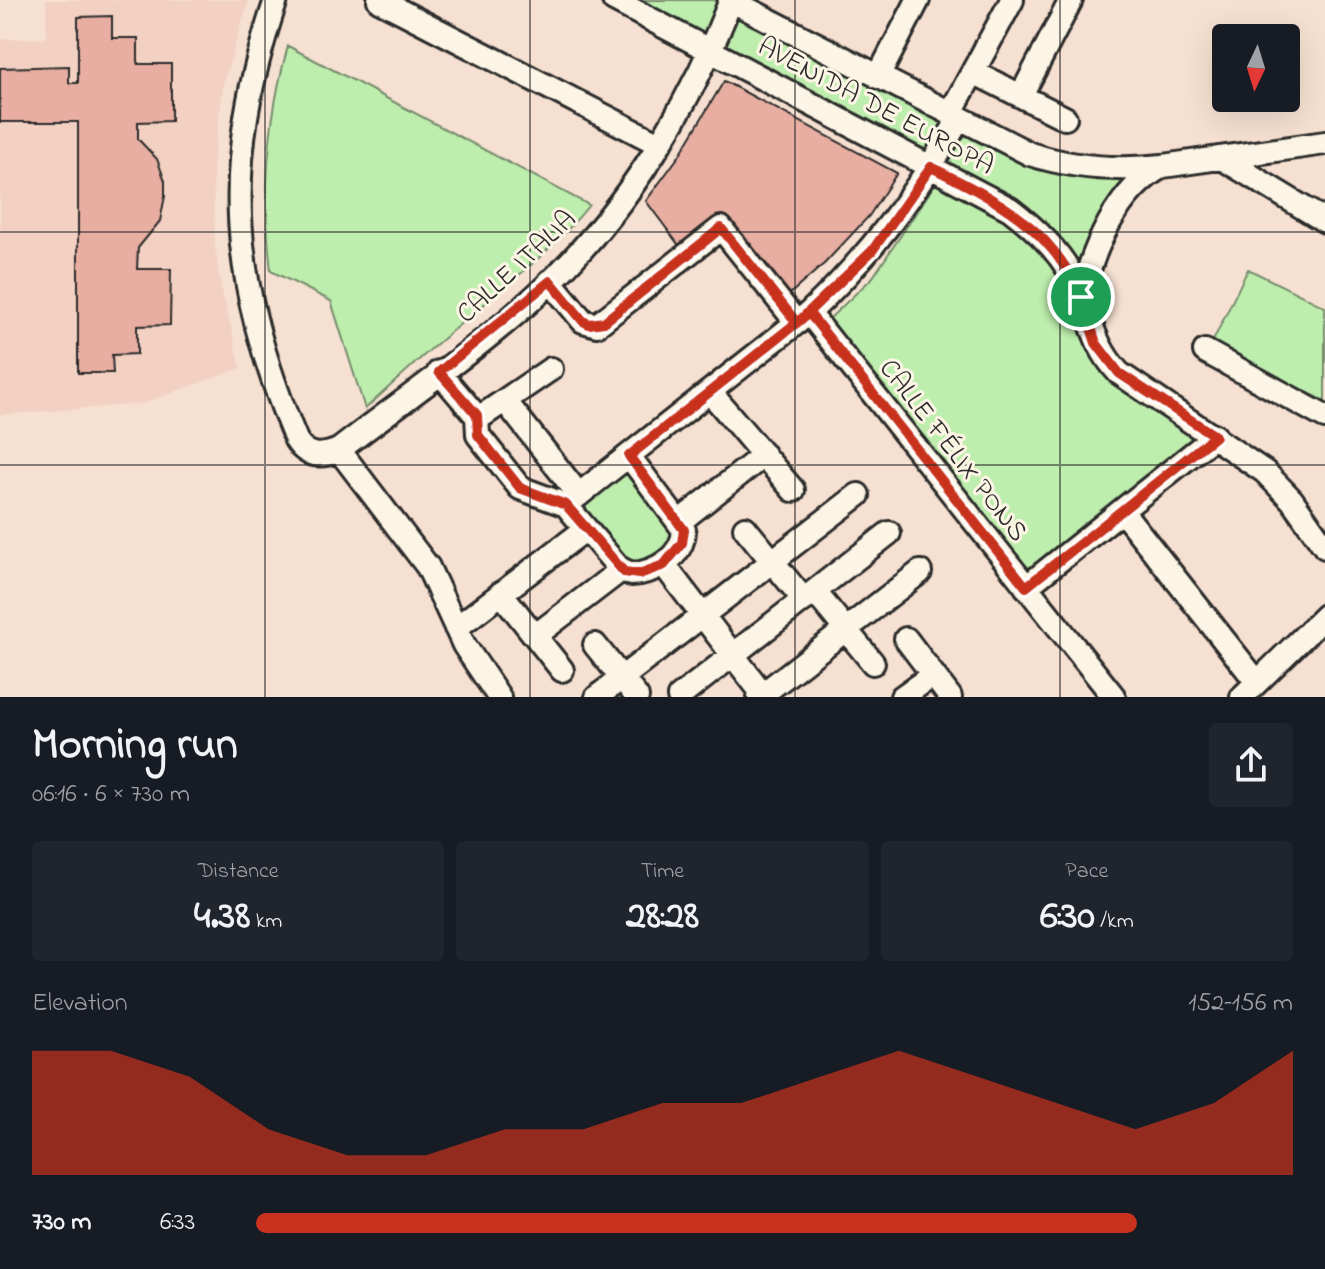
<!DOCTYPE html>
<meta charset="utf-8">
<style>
:root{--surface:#171b24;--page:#20242c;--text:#f1f3f6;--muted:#9ea1a6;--accent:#c8321e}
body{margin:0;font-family:"Indie Flower",sans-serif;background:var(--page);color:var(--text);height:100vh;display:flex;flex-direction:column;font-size:30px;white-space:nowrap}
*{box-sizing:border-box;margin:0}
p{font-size:26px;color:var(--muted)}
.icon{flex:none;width:44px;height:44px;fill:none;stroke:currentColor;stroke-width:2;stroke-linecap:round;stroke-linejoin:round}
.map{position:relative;height:697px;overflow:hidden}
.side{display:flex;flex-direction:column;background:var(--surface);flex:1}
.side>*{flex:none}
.needle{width:52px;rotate:184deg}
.controls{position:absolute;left:1212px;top:24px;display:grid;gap:16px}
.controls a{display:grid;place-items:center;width:88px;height:88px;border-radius:8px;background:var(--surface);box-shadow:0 8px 32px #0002;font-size:40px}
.pin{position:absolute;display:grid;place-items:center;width:68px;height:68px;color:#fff;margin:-34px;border:4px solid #fff;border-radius:50%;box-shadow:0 2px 8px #0007}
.round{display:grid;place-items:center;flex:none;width:84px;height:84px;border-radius:8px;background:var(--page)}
.headline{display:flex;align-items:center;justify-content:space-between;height:136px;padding:0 32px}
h1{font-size:44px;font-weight:700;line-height:60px}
.metrics{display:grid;grid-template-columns:repeat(3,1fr);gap:12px;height:136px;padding:8px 32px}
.metrics div{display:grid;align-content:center;border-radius:8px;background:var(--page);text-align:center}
.metrics b{font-size:40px;font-weight:700}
.metrics small{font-size:22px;font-weight:400}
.metrics p{font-size:22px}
.chart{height:224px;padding:16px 32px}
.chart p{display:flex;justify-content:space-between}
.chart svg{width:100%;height:144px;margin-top:8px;fill:var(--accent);opacity:.7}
ul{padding:0 32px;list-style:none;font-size:26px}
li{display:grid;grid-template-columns:128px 96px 1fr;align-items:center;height:60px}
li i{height:20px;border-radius:10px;background:var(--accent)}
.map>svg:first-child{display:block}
.built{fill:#f2d1c3}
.green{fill:#beeead;stroke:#748c6c;stroke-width:2}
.building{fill:#e7aea1;stroke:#2b2b2b;stroke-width:2}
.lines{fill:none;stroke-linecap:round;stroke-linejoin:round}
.minor-casing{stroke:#2b2b2b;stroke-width:28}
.minor{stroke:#fcf5e5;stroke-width:22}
.route-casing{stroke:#fff;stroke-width:16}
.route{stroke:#c8321e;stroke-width:10}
.grid{fill:none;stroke:#2b2b2b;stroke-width:2;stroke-opacity:0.55}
.labels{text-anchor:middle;stroke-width:6;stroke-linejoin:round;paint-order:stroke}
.street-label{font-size:28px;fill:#2b2b2b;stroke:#fcf5e5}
</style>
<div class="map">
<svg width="1325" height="697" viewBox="0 0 1325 697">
<rect width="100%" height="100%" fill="#f6e0d1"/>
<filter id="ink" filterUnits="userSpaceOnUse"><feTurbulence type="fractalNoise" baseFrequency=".0125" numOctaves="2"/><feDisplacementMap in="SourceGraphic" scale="16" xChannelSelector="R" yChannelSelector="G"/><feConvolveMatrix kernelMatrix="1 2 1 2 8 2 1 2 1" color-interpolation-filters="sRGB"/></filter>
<g filter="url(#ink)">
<path class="built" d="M46,0H249L224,81L213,165L215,246L221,287L241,368L141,404L0,415V39L46,38Z"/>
<path class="green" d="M628,0H713L719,3L704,40Z
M736,10L947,120L927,156L721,50Z
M288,46L589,205C549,255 506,285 458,326C426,352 396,381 365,409L331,301L271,271C262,194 267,121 288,46Z
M967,129L1127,178L1128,183L1080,262H1075L946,166Z
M938,180C978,201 1032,224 1054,266C1071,296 1076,333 1095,362C1116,390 1169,417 1198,438L1029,570L829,319L873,277Z
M1248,269L1325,307V401L1211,345Z
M628,468L679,535L631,572L579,505Z"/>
<path class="building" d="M112,16V38H138V64H171V121L138,122V139L157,159L165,181V196L160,221L138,248L137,269H171L170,325L137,326V354L112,355L113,373H78V122H0V68L69,66V83H78V17Z
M724,81L897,173L869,216L825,263L783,300L718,218L681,248L646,201L679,156Z"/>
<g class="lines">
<defs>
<path id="minor" d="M276,0C220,165 230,280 296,440C307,458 322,457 339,450C414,391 506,331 570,262C639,189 695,94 731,0
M379,0L659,144
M614,0L1010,209C1035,228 1059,250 1073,278C1090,312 1092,345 1119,373L1265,472L1292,500L1325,547
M730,0L1030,154C1074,168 1117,171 1163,166
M973,72L1065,118
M878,77L918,0
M1021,96L1071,0
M950,114L1012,0
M1222,158L1325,221
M550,281L583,321L597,325L721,228L797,323
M1081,297C1093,249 1117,190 1163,166L1325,143
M809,313L1114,697
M1205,351L1325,417
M439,372L473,412L482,416L551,369
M710,392L793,490
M506,402L579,495
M477,415L478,435L520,488L566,505
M339,450L428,567L464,645L499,697
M629,456L684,530C683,557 655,573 631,574L619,568L566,505L809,313C873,252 915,195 959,119
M1122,511L1257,682
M679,522L764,455
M745,528L804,600
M664,565L765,697
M1026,587L1215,436
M815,592L873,663
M501,593L562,670
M456,628L586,529
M535,636L621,570
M906,639L950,697
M595,645L637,697
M597,697L858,495
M679,697L889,533
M759,697L920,572
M902,697L933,675
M1242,697L1325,616"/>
</defs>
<use href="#minor" class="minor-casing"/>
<use href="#minor" class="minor"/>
</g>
</g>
<g class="lines" filter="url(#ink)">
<defs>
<path id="route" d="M1081,297C1052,227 995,199 931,167L872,251L797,323L721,228L604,322L589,324L583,321L550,281L439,372L477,415L478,435L520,488L566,505L624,572L639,574L664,565L682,543L684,530L629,456L809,313L1026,587L1215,436L1119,373L1096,343L1081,297"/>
</defs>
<use href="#route" class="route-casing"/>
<use href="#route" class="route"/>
</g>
<path class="grid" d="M265,0V697M530,0V697M795,0V697M1060,0V697M0,232H1325M0,465H1325"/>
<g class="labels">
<g class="street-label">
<text transform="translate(877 104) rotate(28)" y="10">AVENIDA DE EUROPA</text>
<text transform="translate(515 265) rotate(-43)" y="10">CALLE ITALIA</text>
<text transform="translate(955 449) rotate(52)" y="10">CALLE FÉLIX PONS</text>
</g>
</g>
</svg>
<div class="controls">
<a><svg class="needle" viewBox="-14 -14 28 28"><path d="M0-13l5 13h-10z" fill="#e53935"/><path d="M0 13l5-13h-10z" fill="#9ea1a6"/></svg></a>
</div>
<div class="pin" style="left:1081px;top:297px;background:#1e9e55"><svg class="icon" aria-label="arrive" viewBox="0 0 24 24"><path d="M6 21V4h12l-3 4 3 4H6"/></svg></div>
</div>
<section class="side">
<div class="headline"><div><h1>Morning run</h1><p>06:16 · 6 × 730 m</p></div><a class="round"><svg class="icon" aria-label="share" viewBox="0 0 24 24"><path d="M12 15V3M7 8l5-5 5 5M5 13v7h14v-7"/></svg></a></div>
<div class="metrics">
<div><p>Distance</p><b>4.38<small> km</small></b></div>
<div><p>Time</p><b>28:28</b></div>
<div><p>Pace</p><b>6:30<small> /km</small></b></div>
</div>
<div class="chart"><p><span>Elevation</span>152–156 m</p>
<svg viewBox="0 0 160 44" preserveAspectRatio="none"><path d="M0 44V6L10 6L20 14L30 30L40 38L50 38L60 30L70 30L80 22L90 22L100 14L110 6L120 14L130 22L140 30L150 22L160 6V44z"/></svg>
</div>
<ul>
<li><b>730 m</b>6:33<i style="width:85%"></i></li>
</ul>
</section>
